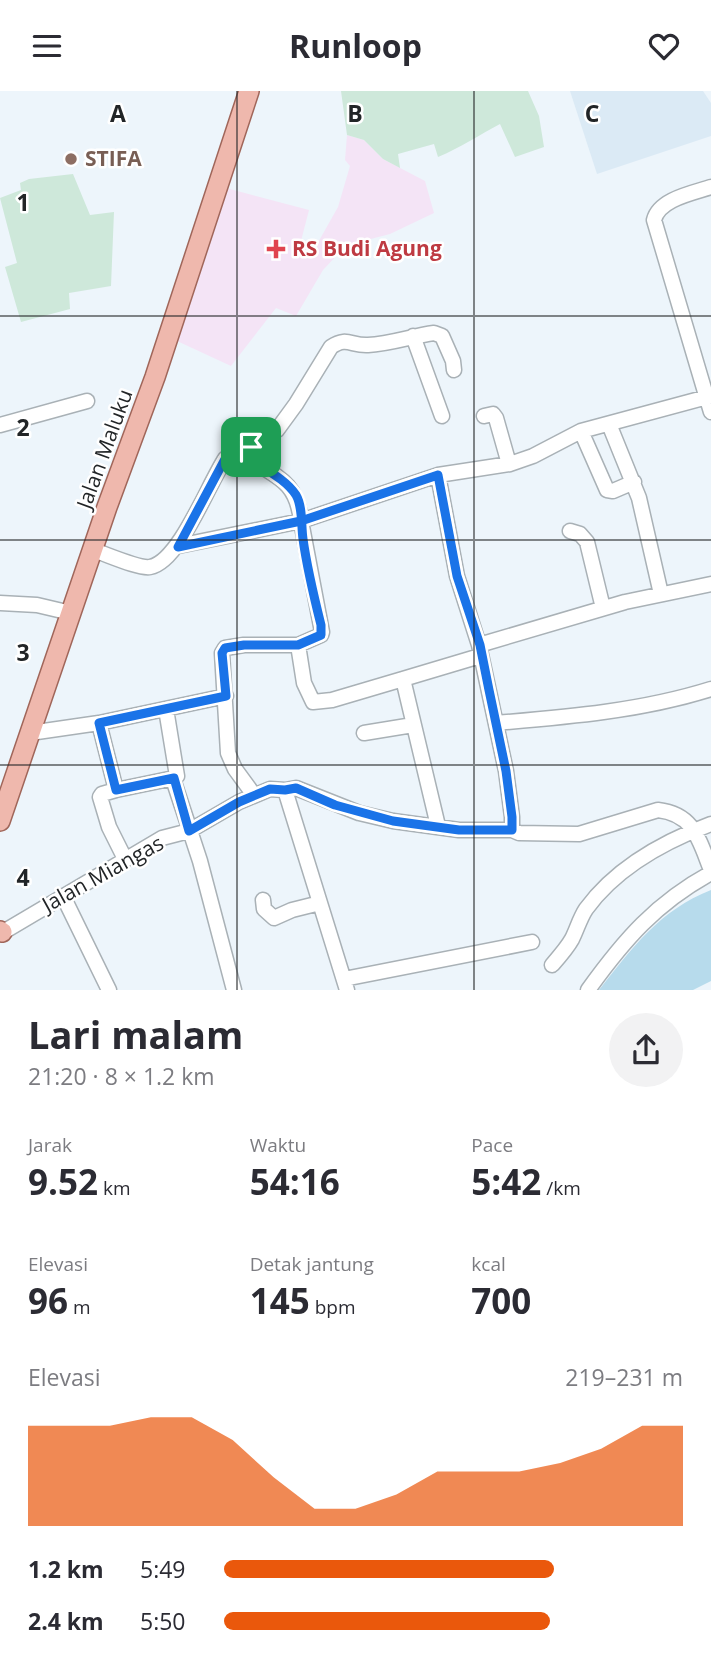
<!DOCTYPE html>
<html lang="id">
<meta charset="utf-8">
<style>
:root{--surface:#fff;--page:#f2f2f3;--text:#2b2b33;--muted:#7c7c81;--accent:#ea580c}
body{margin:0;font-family:"Open Sans",sans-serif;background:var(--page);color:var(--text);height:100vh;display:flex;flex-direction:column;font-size:26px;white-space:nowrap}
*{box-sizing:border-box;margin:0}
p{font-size:23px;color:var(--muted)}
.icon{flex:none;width:38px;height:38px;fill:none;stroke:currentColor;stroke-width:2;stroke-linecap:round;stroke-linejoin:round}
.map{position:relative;height:899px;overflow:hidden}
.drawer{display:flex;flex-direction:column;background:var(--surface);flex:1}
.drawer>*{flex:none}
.pin{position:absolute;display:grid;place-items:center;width:60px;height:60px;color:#fff;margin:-30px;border-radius:14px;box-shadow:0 4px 10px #0006}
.round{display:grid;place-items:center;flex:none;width:74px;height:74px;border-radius:37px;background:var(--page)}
.headline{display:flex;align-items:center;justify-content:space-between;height:119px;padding:0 28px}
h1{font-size:38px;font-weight:700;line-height:52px}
.metrics{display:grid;grid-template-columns:repeat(3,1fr);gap:10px;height:119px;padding:7px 28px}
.metrics div{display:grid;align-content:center}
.metrics b{font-size:35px;font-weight:700}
.metrics small{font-size:19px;font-weight:400}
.metrics p{font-size:19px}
.chart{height:196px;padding:14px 28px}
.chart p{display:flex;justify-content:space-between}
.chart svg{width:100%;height:126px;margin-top:7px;fill:var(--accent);opacity:.7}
ul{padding:0 28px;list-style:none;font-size:23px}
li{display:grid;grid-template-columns:112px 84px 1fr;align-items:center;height:52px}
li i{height:18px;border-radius:9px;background:var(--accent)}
header{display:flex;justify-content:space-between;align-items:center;height:91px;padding:0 28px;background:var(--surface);font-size:32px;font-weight:700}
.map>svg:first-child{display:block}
.built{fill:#dbeaf5}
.medical{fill:#f4e4f6}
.green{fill:#cee8da}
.water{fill:#b7dbec}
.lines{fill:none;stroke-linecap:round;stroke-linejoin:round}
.minor-casing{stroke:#a9b1b6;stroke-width:17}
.major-casing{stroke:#a0665a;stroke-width:22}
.minor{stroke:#fff;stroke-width:14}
.major{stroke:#efb8ad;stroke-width:19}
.route-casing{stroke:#fff;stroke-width:14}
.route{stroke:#1a73e8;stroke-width:9}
.grid{fill:none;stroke:#222527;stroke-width:2;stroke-opacity:0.55}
.education-dot{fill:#8d6e63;stroke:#fff;stroke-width:2.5}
.health-dot{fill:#e0444e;stroke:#fff;stroke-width:2.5}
.labels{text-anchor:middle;stroke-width:5;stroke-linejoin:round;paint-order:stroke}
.education-label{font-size:21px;font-weight:bold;fill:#785e54;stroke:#fff;text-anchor:start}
.health-label{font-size:21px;font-weight:bold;fill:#be3a42;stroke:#fff;text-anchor:start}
.street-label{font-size:21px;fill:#222527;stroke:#fff}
.grid-label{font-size:23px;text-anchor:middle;font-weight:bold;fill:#222527;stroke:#fff;stroke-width:5;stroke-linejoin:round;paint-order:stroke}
</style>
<header><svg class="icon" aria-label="menu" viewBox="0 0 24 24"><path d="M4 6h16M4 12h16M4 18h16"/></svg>Runloop<svg class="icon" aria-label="heart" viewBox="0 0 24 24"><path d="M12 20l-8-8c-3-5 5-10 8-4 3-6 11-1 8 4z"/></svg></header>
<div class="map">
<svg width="711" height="899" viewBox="0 0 711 899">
<rect width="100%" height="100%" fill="#edf5fb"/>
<path class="built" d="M570,0H703L711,12V45L597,83Z"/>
<path class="medical" d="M347,44L364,49L383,68L425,90L434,122L390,143L359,151L341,160L323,179L296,225L276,217L231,275L177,250L226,97L309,119L301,150L316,155L338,116L350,75L345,69Z"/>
<path class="green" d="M341,0H528L539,25L544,56L515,66L500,33C479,44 460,57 438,66L434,53L398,63L400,77L383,68L364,49L347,44Z
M73,83L90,124L114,121L111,195L69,202L70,218L21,231L5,176L17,172L0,107L21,99L20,92L29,88Z"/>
<path class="water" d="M711,799V890L693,899H599C632,857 660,819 711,799Z"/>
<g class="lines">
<defs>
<path id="minor" d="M711,96C693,102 659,108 654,129L711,321
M413,245L442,325
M484,325L493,323L496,327L509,373
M609,333L639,407L661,503
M0,334L87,310
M581,340L607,399L613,400L634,391
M251,356L277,339L296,313L331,256C347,245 351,255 368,254C390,253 412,245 434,242L442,245L453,270L454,279
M438,384L457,485L479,554L506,680L512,726V739
M570,440L580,443L587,451L603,517
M178,455L301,430L322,541L321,544L298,554
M93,459C106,463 139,478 150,476C179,471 208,394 225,368L233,361L251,356L252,370C282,388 297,394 301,430L438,384L510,373L533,365L581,340L711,305
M0,512L37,514L71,522
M479,554L625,511L711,493
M403,588L480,565
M166,618L177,685L174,687V691L200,770L234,899
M99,632L116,699L102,703L100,706L109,736L125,768
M496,632C568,626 641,620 711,598
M30,642L99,632L226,605
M364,642L413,634
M116,699L174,687
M285,699L347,899
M254,704L235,678L228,662L222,562L225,557L244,554H298L304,592L313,611L332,609L403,588L438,735
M63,805L109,899
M263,809L264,818L274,827L292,819L320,812
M0,843L162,747L189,740L239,711L270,698L285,699L296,697L359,722L393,730L459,739H512L519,742L579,743L658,719C694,723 699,749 711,779
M552,874C559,866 567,857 572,848C577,838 580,827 586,818C616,777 665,750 711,733
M344,888L532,851
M588,899C624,849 656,812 711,782"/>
<path id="major" d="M0,730L107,416L155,286L249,0
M0,840L2,841"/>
</defs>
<use href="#minor" class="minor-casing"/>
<use href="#major" class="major-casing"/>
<use href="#minor" class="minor"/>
<use href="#major" class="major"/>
</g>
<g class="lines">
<defs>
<path id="route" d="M251,356L253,370C268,380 286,389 296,404C303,416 301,435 303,448C307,477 314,506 321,534V544L298,554H244L225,557L222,562L226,605L99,632L116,699L174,687L189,740L239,711L270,698L285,699L296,697L335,714L393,730L459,739H512V726L506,680L489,599L480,554L457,485L438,384L301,430L178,456L225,368L233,361L251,356"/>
</defs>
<use href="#route" class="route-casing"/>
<use href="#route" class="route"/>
</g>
<path class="grid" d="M237,0V899M474,0V899M0,225H711M0,449H711M0,674H711"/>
<circle class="education-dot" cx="71" cy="68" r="7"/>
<path class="health-dot" d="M272.5 147.5h7v7h7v7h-7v7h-7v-7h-7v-7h7z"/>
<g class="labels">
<g class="education-label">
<text x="85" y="75">STIFA</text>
</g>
<g class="health-label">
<text x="292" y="165">RS Budi Agung</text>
</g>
<g class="street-label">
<text transform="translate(105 358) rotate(-70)" y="7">Jalan Maluku</text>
<text transform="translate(103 783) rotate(-29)" y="7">Jalan Miangas</text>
</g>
</g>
<g class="grid-label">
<text x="118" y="31">A</text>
<text x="355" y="31">B</text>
<text x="592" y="31">C</text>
<text x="23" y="120">1</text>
<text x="23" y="345">2</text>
<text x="23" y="570">3</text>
<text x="23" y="795">4</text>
</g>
</svg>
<div class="pin" style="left:251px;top:356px;background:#1e9e55"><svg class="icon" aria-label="arrive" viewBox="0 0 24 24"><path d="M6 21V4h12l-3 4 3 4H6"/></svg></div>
</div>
<section class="drawer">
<div class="headline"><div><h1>Lari malam</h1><p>21:20 · 8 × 1.2 km</p></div><a class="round"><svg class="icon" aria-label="share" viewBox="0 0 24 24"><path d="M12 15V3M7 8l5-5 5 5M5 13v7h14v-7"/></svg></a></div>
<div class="metrics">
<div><p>Jarak</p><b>9.52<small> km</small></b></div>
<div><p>Waktu</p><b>54:16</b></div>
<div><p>Pace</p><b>5:42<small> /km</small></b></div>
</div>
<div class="metrics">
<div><p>Elevasi</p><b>96<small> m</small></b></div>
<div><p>Detak jantung</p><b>145<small> bpm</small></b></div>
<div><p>kcal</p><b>700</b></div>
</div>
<div class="chart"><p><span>Elevasi</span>219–231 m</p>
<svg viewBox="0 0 160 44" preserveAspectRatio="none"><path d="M0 44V9L10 9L20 9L30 6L40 6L50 14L60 27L70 38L80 38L90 33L100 25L110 25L120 25L130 22L140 17L150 9L160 9V44z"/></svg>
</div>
<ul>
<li><b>1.2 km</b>5:49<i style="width:72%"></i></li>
<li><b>2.4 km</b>5:50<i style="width:71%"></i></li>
</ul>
</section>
